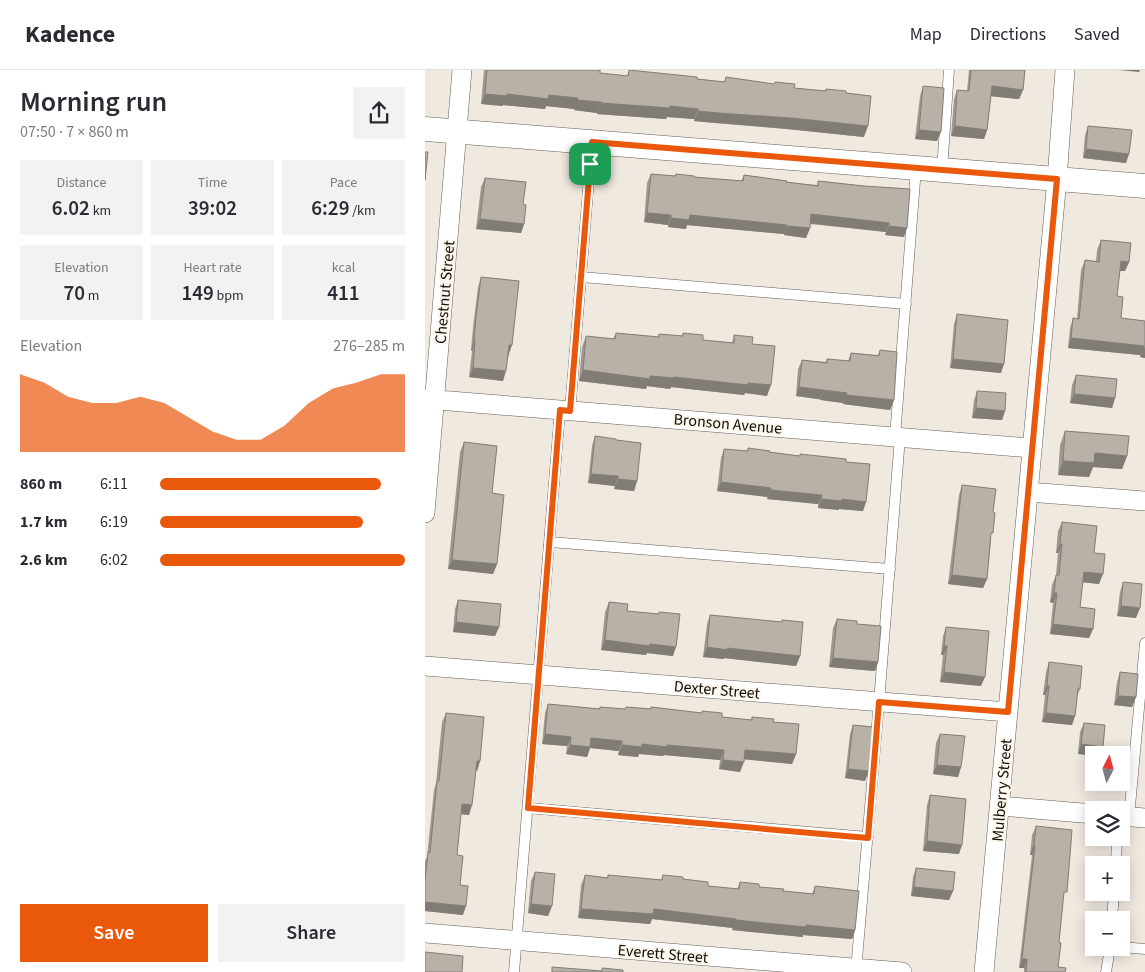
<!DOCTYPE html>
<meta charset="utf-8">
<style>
:root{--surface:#fff;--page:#f2f2f3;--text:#2b2b33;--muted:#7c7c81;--line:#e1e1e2;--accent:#ea580c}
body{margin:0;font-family:"Source Sans 3",sans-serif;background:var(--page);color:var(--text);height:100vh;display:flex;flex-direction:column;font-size:19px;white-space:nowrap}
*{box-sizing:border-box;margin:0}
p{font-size:16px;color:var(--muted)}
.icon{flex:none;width:28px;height:28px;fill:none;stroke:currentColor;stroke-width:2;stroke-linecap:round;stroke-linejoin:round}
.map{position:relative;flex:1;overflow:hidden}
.details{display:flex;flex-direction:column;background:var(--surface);width:425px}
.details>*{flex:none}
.needle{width:32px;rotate:6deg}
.buttons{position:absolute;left:660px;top:676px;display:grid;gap:10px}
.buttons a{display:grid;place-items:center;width:45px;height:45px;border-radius:0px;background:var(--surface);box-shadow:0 2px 12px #0003;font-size:25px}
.pin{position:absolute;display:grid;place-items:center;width:42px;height:42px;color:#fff;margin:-21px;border-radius:10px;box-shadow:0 2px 8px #0006}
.round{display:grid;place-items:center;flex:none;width:52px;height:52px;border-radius:0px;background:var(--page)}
.overview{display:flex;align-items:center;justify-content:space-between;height:85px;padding:0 20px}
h1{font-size:28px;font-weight:600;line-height:38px}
.stats{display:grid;grid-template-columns:repeat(3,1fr);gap:8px;height:85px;padding:5px 20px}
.stats div{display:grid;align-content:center;border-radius:0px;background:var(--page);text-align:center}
.stats b{font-size:21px;font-weight:600}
.stats small{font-size:14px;font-weight:400}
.stats p{font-size:14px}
.chart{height:140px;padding:10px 20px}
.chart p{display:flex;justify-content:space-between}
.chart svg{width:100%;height:90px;margin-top:5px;fill:var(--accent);opacity:.7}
.action{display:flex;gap:10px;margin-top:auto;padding:10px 20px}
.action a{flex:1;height:58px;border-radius:0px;background:var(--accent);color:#fff;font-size:20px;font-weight:600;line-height:58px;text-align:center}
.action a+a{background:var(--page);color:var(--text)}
ul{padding:0 20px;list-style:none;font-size:16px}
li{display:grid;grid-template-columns:80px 60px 1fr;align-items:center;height:38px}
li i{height:12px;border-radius:6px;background:var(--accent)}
header{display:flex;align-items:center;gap:30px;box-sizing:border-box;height:70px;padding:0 25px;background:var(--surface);border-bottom:1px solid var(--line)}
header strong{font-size:24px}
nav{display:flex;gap:28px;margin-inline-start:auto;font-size:18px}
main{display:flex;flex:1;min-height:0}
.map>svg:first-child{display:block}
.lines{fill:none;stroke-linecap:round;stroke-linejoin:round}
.service-casing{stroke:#655f57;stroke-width:11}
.minor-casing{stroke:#655f57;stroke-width:20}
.tertiary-casing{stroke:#655f57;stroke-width:25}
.service{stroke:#fff;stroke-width:10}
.minor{stroke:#fff;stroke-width:19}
.tertiary{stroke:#fff;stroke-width:24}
.wall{fill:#9e9890}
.shaded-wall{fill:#817c76}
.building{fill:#b8b1a8;stroke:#817c76}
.route-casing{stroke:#fff;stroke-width:10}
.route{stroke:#ea580c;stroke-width:6}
.labels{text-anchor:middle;stroke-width:4;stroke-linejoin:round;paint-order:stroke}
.street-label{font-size:16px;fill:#110f0c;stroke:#fdf6ed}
</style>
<header>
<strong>Kadence</strong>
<nav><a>Map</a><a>Directions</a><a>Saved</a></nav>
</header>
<main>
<section class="details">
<div class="overview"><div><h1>Morning run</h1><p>07:50 · 7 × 860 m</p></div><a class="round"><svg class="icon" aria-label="share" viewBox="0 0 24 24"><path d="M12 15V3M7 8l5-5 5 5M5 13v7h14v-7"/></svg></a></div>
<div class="stats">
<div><p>Distance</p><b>6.02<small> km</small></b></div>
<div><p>Time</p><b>39:02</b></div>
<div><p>Pace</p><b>6:29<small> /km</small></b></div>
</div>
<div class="stats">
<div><p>Elevation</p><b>70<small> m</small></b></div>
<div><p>Heart rate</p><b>149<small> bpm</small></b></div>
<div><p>kcal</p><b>411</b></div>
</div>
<div class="chart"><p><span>Elevation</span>276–285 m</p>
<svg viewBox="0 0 160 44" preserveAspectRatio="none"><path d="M0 44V6L10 10L20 17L30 20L40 20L50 17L60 20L70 27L80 34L90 38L100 38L110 31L120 20L130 13L140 10L150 6L160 6V44z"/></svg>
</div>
<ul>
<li><b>860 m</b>6:11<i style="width:90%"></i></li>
<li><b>1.7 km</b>6:19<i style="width:83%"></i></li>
<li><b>2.6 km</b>6:02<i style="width:100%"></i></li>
</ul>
<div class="action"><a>Save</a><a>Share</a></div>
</section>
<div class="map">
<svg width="720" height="902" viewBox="0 0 720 902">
<rect width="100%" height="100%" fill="#f0e9e0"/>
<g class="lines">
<defs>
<path id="service" d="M517,100L524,0
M156,207L481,234
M145,341L167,72
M470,367L491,98
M125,472L465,499
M103,738L443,767
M704,747L720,573
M691,795L692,768
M687,850L689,822
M696,877L720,879
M431,901L454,632L475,367
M89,902L135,340
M681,902L685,878"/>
<path id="minor" d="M0,329L606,378
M603,422L720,431
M0,443L37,0
M0,596L583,642
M575,736L669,744
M696,746L720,748
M0,863L477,902
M559,902L632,109L640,0"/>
<path id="tertiary" d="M0,59L720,116"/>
</defs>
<use href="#service" class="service-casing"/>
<use href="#minor" class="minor-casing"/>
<use href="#tertiary" class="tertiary-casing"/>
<use href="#service" class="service"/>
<use href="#minor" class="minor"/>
<use href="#tertiary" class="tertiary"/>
</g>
<path class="wall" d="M59,0H175V3L202,6L204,0L299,12L301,7L369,18L400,21L401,19L421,23L439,67L362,59L289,53L269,51V49L242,47L241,49L172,44V43L149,40V39L121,36L120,39L78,35V36L56,34Z
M544,0H600L598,20L594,29L566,26L562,60L559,69L526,66L529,29L532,20L542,21Z
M498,16L512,71L490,69L495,26Z
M663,56L701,93L658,88L660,65Z
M226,104L250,106L251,104L269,107L316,111L319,105L361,112L392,115L393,111L439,116L479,167L460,165L461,162L385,154V158L381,168L359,165V164L262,155L261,159L243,157V155L219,152L222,113Z
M60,108L98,134L99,154L96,163L51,159L56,117Z
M676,170L704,192L700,201H695L692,226L696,248L720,251V288L715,287V285L643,278L645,258L648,248L652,249L656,200L660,190L671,191L672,180Z
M56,207L84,284L78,311L44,307L47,281L46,280L48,257L53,217Z
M532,244L576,303L525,298L529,254Z
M191,263L233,267L234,264L257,266L258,263L278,270L307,273L309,265L327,274L342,326L320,323L319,325L246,317L245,319L222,316L221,319L154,311L157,277L161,266L188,269Z
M455,280L469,330L465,340L418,334V333L371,326L373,299L377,290L401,292L402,289L423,291L426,283L453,285Z
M651,305L690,328L687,338L645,333L647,315Z
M552,321L580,341L577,350L547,348L549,330Z
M640,361L702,386L697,399L668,397L664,407L633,405L635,375Z
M170,366L191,370L212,411L209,421L189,419L190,416L163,413L167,376Z
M39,372L67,423L72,494L68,504L23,499L35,382Z
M323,378L344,382L421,392L441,432L438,441L414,439V440L393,438V434L342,429L343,427L292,421L296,388L299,379L322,381Z
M537,415L566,469L562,509L558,518L523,514L534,425Z
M637,452L669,483L674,514L658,512L655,537L668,559L664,568L625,564L628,533L625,532L627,515L631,505L633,483H631L633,461Z
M698,512L711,548L692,546L695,522Z
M33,530L74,557L70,566L28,562L30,539Z
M184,532L202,541L248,586L222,583L221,585L176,580L180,542Z
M285,545L375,586L371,596L299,588V589L278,587L282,554Z
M412,549L432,554L453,592L450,601L404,597L408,558Z
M521,557L556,616L515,612L518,585H516L518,566Z
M624,592L655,619L652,626L650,646L647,655L617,652L620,625H618L621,602Z
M695,602L711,627L707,637L689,635L692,612Z
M123,634L174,639L175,637L200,639L201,637L226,639V637L297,647L326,650L327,647L348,652L371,684L367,694L319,689L315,702L294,699L295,690L239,685L238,686L214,684L213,687L193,685L194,681L165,678L162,687L141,684L142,676L117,674L120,643Z
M21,643L55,691L52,701L51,700L44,745L36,744L32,785L38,845L0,841V791L2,787L9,720L11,713L17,652Z
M659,653L680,655L653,684L655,662Z
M428,655L440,711L420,708L425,664Z
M515,664L536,697L533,707L508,704L511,673Z
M505,725L534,784L498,781L502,735Z
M611,756L638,832L634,872L633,897L640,902H599V898H594L607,785H605L607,765Z
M491,798L528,821L524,830L486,826L488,807Z
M110,802L127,836L123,846L103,843L106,811Z
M160,805L182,808L183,805L236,810L238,805L283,816L312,819L315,812L334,817L358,821L387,824L390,816L430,860L427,869L378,865V867L327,862L307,860L308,858L227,849L225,854L153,848L156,815Z"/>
<path class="shaded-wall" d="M694,0H715L714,2Z
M567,16L598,20L594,29L563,26Z
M60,24L124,25L153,28L149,39L121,36L120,39L78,35V36L56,34Z
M152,30L176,32L172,43L149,40Z
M176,33L245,36L273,39L269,49L242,47L241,49L172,44Z
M273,41L366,48L443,56L439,67L362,59L269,51Z
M530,56L562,60L559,69L526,66Z
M494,60L516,62L512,71L490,69Z
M661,79L704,84L701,93L658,88Z
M222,143L246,145L243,155L219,152Z
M386,144L464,153L461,162L383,153Z
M265,145L362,155L359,164L262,155L261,159L243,157L246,148Z
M55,149L99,154L96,163L51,159Z
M362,156L385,158L381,168L359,165Z
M464,156L482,158L479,167L460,165Z
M696,191L704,192L700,201H692Z
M646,268L719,276L715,285L643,278Z
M49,271H50L47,281L46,280Z
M84,275H87L84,284H81Z
M718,278H720V288L715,287Z
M528,289L579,294L576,303L525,298Z
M48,298L81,301L78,311L44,307Z
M158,300L249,307L346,315L342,326L320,323L319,325L246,317L245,319L222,316L221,319L154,311Z
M374,317L399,320L395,329L371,326Z
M399,321L422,323L418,333L395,330Z
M649,324L690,328L687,338L645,333Z
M421,325L469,330L465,340L418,334Z
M551,338L580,341L577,350L547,348Z
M670,383L702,386L697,399L668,397L664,407L633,405L638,391Z
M166,404L193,406L190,416L163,413Z
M193,409L212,411L209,421L189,419Z
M296,412L346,418L343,427L292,421Z
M346,420L397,425L393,434L342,429Z
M396,429H417L441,432L438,441L414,439V440L393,438Z
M635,474H637L633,483H631Z
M27,490L72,494L68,504L23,499Z
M659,502L678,504L674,514L656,512Z
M527,505L562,509L558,518L523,514Z
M629,523H632L628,533L625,532Z
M696,536L715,538L711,548L692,546Z
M31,552L74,557L70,566L28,562Z
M628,554L668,559L664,568L625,564Z
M180,570L225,574L251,577L248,586L222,583L221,585L176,580Z
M519,576H522L518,585H516Z
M282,577L302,578L375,586L371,596L299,588V589L278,587Z
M408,588L453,592L450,601L404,597Z
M519,602L560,607L556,616L515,612Z
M622,615L624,616L620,625H618Z
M693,626L711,627L707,637L689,635Z
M621,643L650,646L647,655L617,652Z
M120,664L146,667L142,676L117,674Z
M166,668L197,671L194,681L165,678L162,687L141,684L145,675Z
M217,674L242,675L299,680L295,690L239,685L238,686L214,684L213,687L193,685L197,675Z
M656,674L678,677L675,685L669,686L653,684Z
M320,680L371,684L367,694L316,689Z
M298,690L319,692L315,702L294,699Z
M52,691H55L52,701L48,700Z
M512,695L536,697L533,707L508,704Z
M423,699L444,701L440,711L420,708Z
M37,734L47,735L44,745L34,744Z
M502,771L537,775L534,784L498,781Z
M609,775L610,776L607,785H605Z
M489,817L528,821L524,830L486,826Z
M0,832L41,836L38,845L0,841Z
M106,834L127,836L123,846L103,843Z
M156,839H229L311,849L308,858L227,849L225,854L153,848Z
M311,850L381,855L430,860L427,869L378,865V867L307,860Z
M597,889H602L599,898H594Z"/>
<path class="building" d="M62,0H175V3L203,6L204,0L272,7V9L300,12L301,7L349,14L350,12L370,14L369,18L401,21V19L421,21V23L446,26L443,56L366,48L293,43L273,41V39L245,36V38L176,33V32L152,30L153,28L124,25L123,29L82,24V26L60,24Z
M546,0H600L598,20L567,16L562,60L530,56L532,20L544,21Z
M498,16L519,18L516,62L494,60Z
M663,56L707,60L704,84L661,79Z
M0,82H3L0,110Z
M226,104L250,106L251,104L269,106V107L318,111L319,105L362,111L361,112L393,116V111L439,116L485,119L482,158L464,156V153L386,144L385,158L362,156V155L265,145L264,150L246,148V145L222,143Z
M60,108L101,112L98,134L101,135L99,154L55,149Z
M676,170L706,173L704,192L696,191L692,226L698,227L696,248L720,251V278H718L719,276L646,268L648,248L654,249L660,190L674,192Z
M56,207L94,211L87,275H84L81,301L48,298L50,271H49L51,247Z
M532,244L583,250L579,294L528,289Z
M191,263L234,267V264L258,266V263L278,265V270L309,273V265L328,267L327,274L350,276L346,315L323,313V315L249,307V308L225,306V309L158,300L161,266L190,269Z
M455,280L472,282L469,330L421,325L422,323L374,317L377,290L402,293V289L425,291L426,283L454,286Z
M651,305L692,309L690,328L649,324Z
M552,321L581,323L580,341L551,338Z
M640,361L704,366L702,386L670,383L669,393L638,391Z
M170,366L191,369V370L216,373L212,411L193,409V406L166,404Z
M39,372L72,376L67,423L79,425L72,494L27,490Z
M323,378L345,381L344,382L375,386V384L421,389V392L445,394L441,432L417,429V431L396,429L397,425L346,420V418L296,412L299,379L323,381Z
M537,415L571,419L568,442L570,443L568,463H566L562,509L527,505Z
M637,452L672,456L669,483L680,484L678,504L659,502L655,537L670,539L668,559L628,554L632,523H629L631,505H634L637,474H635Z
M698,512L717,514L715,538L696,536Z
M33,530L76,534L74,557L31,552Z
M184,532L203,534L202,541L234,544V542L255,544L251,577L225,574L224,576L180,570Z
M285,545L357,552V550L378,552L375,586L302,578V580L282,577Z
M412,549L432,551V554L456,556L453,592L408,588Z
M521,557L564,561L560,607L519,602L522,576H519Z
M624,592L657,596L655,619H653L650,646L621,643L624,616L622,615Z
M695,602L713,604L711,627L693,626Z
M123,634L175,639V637L200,639L201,637L226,639V637L277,643V641L297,643V647L327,650V647L349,649L348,652L374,654L371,684L320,680L319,692L298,690L299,680L242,675V677L217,674V677L197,675V671L166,668L165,677L145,675L146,667L120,664Z
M21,643L59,647L55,691H52L47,735L37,734L32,785L38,786L35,815L43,816L41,836L0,832V811L3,782L5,783L12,711H14Z
M659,653L680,655L678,677L656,674Z
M428,655L448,657L444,701L423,699Z
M515,664L540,666L536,697L512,695Z
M505,725L541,729L537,775L502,771Z
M611,756L647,760L642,822H639L634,872L636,873L633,897L641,898L640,902H601L602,889H597L610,776L609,775Z
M491,798L530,802L528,821L489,817Z
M110,802L130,804L127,836L106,834Z
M160,805L183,808V805L237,810L238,805L258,807V809L283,812V816L314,819L315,812L334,814V817L359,819L358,821L389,824L390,816L434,821L430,860L381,855V857L330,852L311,850V849L229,839L228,844L156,839Z
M0,882L38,886L37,902H0Z
M127,897L177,901V898L198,900V902H127Z"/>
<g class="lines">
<defs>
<path id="route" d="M167,72L632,109L583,642L454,632L443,768L103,738L135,340L145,341Z"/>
</defs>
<use href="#route" class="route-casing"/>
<use href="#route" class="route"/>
</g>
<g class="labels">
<g class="street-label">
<text transform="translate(19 222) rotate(-85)" y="6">Chestnut Street</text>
<text transform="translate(303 353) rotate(5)" y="6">Bronson Avenue</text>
<text transform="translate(292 619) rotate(5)" y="6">Dexter Street</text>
<text transform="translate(576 720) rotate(-85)" y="6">Mulberry Street</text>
<text transform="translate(238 883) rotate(5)" y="6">Everett Street</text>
</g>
</g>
</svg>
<div class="buttons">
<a><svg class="needle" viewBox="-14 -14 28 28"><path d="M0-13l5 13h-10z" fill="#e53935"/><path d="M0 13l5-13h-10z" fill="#7c7c81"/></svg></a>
<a><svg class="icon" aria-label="layers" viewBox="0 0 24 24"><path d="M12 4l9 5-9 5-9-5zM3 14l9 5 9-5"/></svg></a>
<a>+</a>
<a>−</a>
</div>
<div class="pin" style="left:165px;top:94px;background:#1e9e55"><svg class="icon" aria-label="arrive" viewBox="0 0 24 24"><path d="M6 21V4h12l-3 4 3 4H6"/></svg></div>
</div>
</main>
